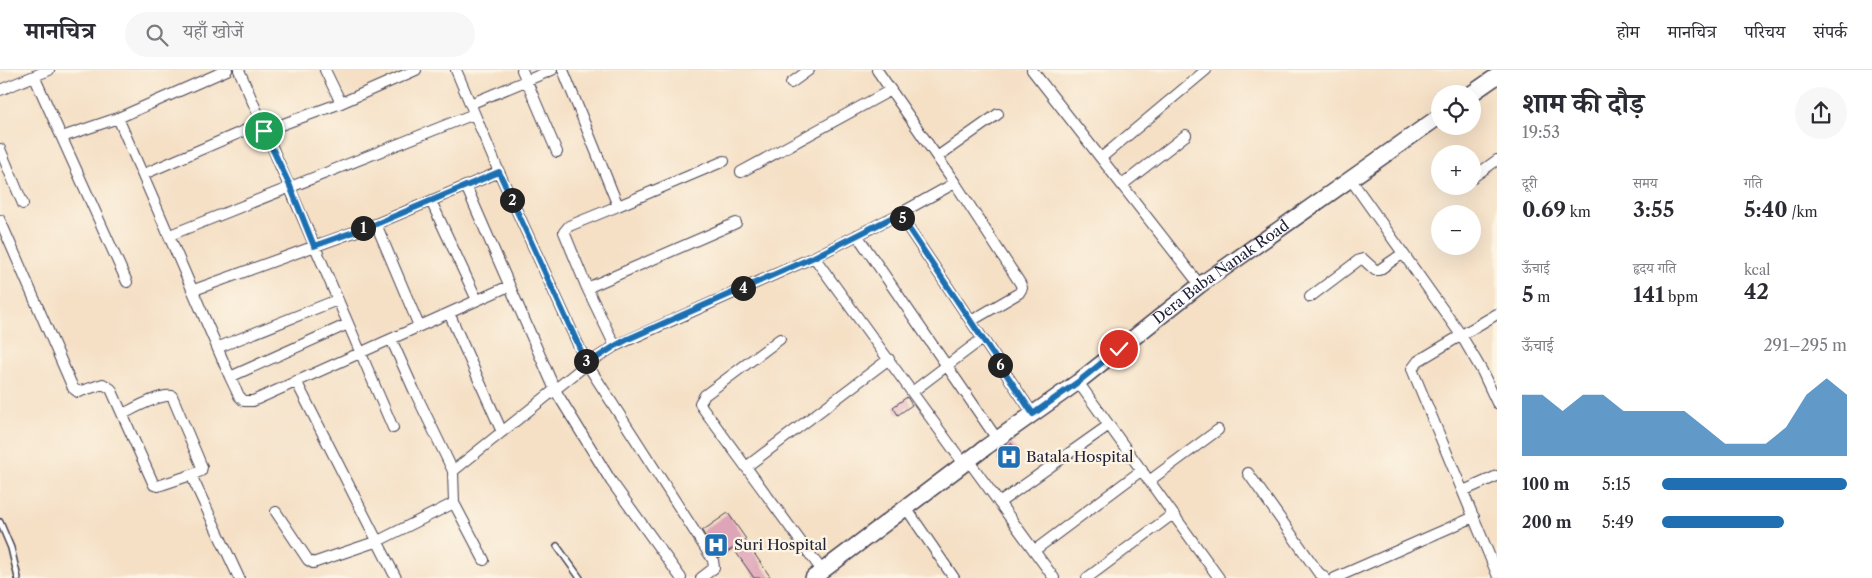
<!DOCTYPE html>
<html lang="hi">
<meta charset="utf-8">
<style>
:root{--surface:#fff;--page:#f7f7f7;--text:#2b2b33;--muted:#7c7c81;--line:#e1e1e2;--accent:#1f6fb2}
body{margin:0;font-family:"Libre Caslon Text","Noto Serif Devanagari",serif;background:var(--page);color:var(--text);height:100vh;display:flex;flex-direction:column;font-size:19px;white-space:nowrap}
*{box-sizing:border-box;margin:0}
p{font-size:16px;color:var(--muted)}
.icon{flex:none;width:28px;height:28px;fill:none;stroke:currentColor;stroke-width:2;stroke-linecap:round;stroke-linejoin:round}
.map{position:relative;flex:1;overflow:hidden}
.details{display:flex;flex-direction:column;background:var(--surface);width:375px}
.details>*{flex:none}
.buttons{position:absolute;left:1431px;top:15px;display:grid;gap:10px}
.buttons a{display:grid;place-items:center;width:50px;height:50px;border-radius:50%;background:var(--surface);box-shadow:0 5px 20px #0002;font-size:25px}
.pin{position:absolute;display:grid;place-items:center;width:42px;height:42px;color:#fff;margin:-21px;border:2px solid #fff;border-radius:50%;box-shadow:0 1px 5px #0007}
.km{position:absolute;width:25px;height:25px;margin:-12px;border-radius:50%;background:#222;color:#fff;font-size:14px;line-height:25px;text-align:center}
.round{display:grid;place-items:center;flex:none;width:52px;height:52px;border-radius:26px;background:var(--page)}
.summary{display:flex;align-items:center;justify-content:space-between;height:85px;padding:0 25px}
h1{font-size:28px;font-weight:700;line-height:38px}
.figures{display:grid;grid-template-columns:repeat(3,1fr);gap:8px;height:85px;padding:5px 25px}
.figures div{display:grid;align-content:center}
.figures b{font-size:21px;font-weight:700}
.figures small{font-size:14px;font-weight:400}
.figures p{font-size:14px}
.chart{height:140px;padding:10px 25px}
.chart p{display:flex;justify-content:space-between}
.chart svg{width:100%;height:90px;margin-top:5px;fill:var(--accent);opacity:.7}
ul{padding:0 25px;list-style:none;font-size:16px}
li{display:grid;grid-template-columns:80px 60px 1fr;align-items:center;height:38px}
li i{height:12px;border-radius:6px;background:var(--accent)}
header{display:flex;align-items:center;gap:30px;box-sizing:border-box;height:70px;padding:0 25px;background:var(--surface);border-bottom:1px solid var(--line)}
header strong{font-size:24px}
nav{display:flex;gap:28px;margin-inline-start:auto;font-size:18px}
.search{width:350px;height:45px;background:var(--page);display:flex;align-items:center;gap:12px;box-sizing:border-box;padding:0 18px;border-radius:28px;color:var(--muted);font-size:19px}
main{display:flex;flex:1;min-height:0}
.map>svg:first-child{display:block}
.building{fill:#dea4b7}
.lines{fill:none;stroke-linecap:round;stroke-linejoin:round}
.service-casing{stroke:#423e50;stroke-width:8}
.minor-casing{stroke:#423e50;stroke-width:12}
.secondary-casing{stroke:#423e50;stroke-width:18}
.service{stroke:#fff;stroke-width:5}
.minor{stroke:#fff;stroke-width:10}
.secondary{stroke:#fff;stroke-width:15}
.route-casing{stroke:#fff;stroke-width:10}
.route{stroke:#1f6fb2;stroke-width:6}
.labels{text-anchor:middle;stroke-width:4.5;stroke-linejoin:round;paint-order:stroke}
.street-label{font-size:15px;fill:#22223b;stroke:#fcf5e5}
.poi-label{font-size:15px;fill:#22223b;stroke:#fcf5e5;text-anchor:start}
</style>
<header>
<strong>मानचित्र</strong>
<div class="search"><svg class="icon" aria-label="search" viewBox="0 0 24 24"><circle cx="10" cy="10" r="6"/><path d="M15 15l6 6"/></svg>यहाँ खोजें</div>
<nav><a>होम</a><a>मानचित्र</a><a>परिचय</a><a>संपर्क</a></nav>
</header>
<main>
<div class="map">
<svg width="1497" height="508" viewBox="0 0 1497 508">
<rect width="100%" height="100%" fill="#fcf5e5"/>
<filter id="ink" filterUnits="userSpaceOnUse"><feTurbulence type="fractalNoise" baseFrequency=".02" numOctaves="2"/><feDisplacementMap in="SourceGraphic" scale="10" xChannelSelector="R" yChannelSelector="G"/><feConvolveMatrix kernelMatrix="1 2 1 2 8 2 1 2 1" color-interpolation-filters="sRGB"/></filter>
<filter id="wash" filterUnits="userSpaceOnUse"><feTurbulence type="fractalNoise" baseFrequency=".0096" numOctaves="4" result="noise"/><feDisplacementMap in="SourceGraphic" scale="20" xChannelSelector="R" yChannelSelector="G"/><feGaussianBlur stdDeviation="1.12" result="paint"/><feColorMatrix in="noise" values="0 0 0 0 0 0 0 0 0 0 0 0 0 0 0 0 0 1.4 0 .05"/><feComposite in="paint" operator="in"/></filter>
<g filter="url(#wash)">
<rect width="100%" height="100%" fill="#f5e0c6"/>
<g id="blocks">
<path class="building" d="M907,327L912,335L898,345L893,337Z
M1011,373L1019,382L1006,395L997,386Z
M728,443L746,469L745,470L771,508H754L733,478L719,488L702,461Z"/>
</g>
</g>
<g filter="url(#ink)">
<use href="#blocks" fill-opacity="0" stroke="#423e50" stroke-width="1"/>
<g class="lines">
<defs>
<path id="service" d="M0,452L11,478L18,508
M557,476L580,508"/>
<path id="minor" d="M239,0L393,358
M325,0L341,33
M456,0L499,102L587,294L713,490L714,498L701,508
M522,0L557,82
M563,0L618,136L569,156L564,162L587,218L615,276
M877,0L955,113L1020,213L1022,218L1019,223L971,251
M1032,0L1200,215
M34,6L127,212
M791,13L809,0
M0,20L49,0
M470,34L552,0
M118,48L230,307L239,326L244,331H253L509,216
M264,61L341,33L416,0
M62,67L118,48L227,0
M0,79L23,134
M937,87L998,44
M1101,88L1206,0
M741,102L891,20
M144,104L262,53
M1472,108L1497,90
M1351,110L1461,265L1482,301L1497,333
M1122,115L1186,65
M466,116L555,320L611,411L681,508
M431,131L477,230
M618,136L724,91
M899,144L1033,344
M0,150L73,318L78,322L103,314L111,319L154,415L158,416L191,405L239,508
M376,154L419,256
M170,165L474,44
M857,165L997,369
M814,187L964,394
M587,218L736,153
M194,220L376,154L499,102
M1310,227L1359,190L1363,189L1375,200H1379L1402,184
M449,243L502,362
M1497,244L1418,291L1412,299L1497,504
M391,269L414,320L453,401L454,433L484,490
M780,269L705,325L700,333L702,337L823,502
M219,277L337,230
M230,307L348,254
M296,311L396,508
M1078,312L1219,508
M912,322L982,269
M123,344C135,338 159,324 172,326L202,397L201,401L191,405
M968,390L1054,508
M746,397L889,289
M453,401L587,294L615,276L814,187L899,144L955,113
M1248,403L1318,502L1325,508
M1149,411L1218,360
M1463,421L1497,406
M999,433L1109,355
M906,438L954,508
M276,442L308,490L313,493L378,471L454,433
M1035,480L1142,400
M1087,508L1173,444
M1335,508L1474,447"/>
<g id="secondary">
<path d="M1471,24L1497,6"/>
<path id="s1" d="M813,508L986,377L1078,312L1200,215L1440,46"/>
</g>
</defs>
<use href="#service" class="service-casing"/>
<use href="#minor" class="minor-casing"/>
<use href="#secondary" class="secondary-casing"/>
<use href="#service" class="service"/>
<use href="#minor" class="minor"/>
<use href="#secondary" class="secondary"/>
</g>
</g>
<g class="lines" filter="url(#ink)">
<defs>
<path id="route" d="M264,61L290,116L314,176L376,154L499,102L587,294L615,276L628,269L814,187L899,144L1033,344L1078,312L1119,279"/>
</defs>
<use href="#route" class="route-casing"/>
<use href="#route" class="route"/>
</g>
<defs>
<symbol id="hospital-square" viewBox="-11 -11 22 22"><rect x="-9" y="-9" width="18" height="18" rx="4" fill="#1f6fb2" stroke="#fcf5e5"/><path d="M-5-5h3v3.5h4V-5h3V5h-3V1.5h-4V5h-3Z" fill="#fff"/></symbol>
</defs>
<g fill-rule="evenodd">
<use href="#hospital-square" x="995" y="373" width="28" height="28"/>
<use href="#hospital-square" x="702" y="461" width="28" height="28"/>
</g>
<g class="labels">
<g class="street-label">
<text dy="5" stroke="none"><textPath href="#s1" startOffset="510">Dera Baba Nanak Road</textPath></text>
</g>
<g class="poi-label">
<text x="1026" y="392">Batala Hospital</text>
<text x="734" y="480">Suri Hospital</text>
</g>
</g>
</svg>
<div class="buttons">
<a><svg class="icon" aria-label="locate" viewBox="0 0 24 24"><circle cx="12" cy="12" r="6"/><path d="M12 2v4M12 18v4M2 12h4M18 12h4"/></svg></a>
<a>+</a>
<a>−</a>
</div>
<div class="pin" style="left:264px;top:61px;background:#1e9e55"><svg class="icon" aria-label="arrive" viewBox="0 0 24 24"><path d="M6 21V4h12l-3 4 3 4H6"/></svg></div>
<div class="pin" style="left:1119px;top:279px;background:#d93025"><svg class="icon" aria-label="check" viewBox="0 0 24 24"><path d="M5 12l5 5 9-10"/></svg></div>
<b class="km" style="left:363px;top:158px">1</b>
<b class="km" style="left:512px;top:130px">2</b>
<b class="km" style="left:586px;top:291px">3</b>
<b class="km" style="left:743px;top:218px">4</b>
<b class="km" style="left:902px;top:148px">5</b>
<b class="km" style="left:1000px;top:295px">6</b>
</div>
<section class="details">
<div class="summary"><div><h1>शाम की दौड़</h1><p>19:53</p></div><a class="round"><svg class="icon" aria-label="share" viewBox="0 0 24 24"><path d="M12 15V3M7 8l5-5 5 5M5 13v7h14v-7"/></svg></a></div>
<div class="figures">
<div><p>दूरी</p><b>0.69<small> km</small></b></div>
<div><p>समय</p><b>3:55</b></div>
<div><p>गति</p><b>5:40<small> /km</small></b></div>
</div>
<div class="figures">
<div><p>ऊँचाई</p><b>5<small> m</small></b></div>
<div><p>हृदय गति</p><b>141<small> bpm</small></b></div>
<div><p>kcal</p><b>42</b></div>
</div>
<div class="chart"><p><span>ऊँचाई</span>291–295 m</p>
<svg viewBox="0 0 160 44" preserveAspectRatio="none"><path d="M0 44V14L10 14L20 22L30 14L40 14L50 22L60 22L70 22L80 22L90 30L100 38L110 38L120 38L130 30L140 14L150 6L160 14V44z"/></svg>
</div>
<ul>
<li><b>100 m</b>5:15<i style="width:100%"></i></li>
<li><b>200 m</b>5:49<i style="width:66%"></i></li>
</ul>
</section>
</main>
